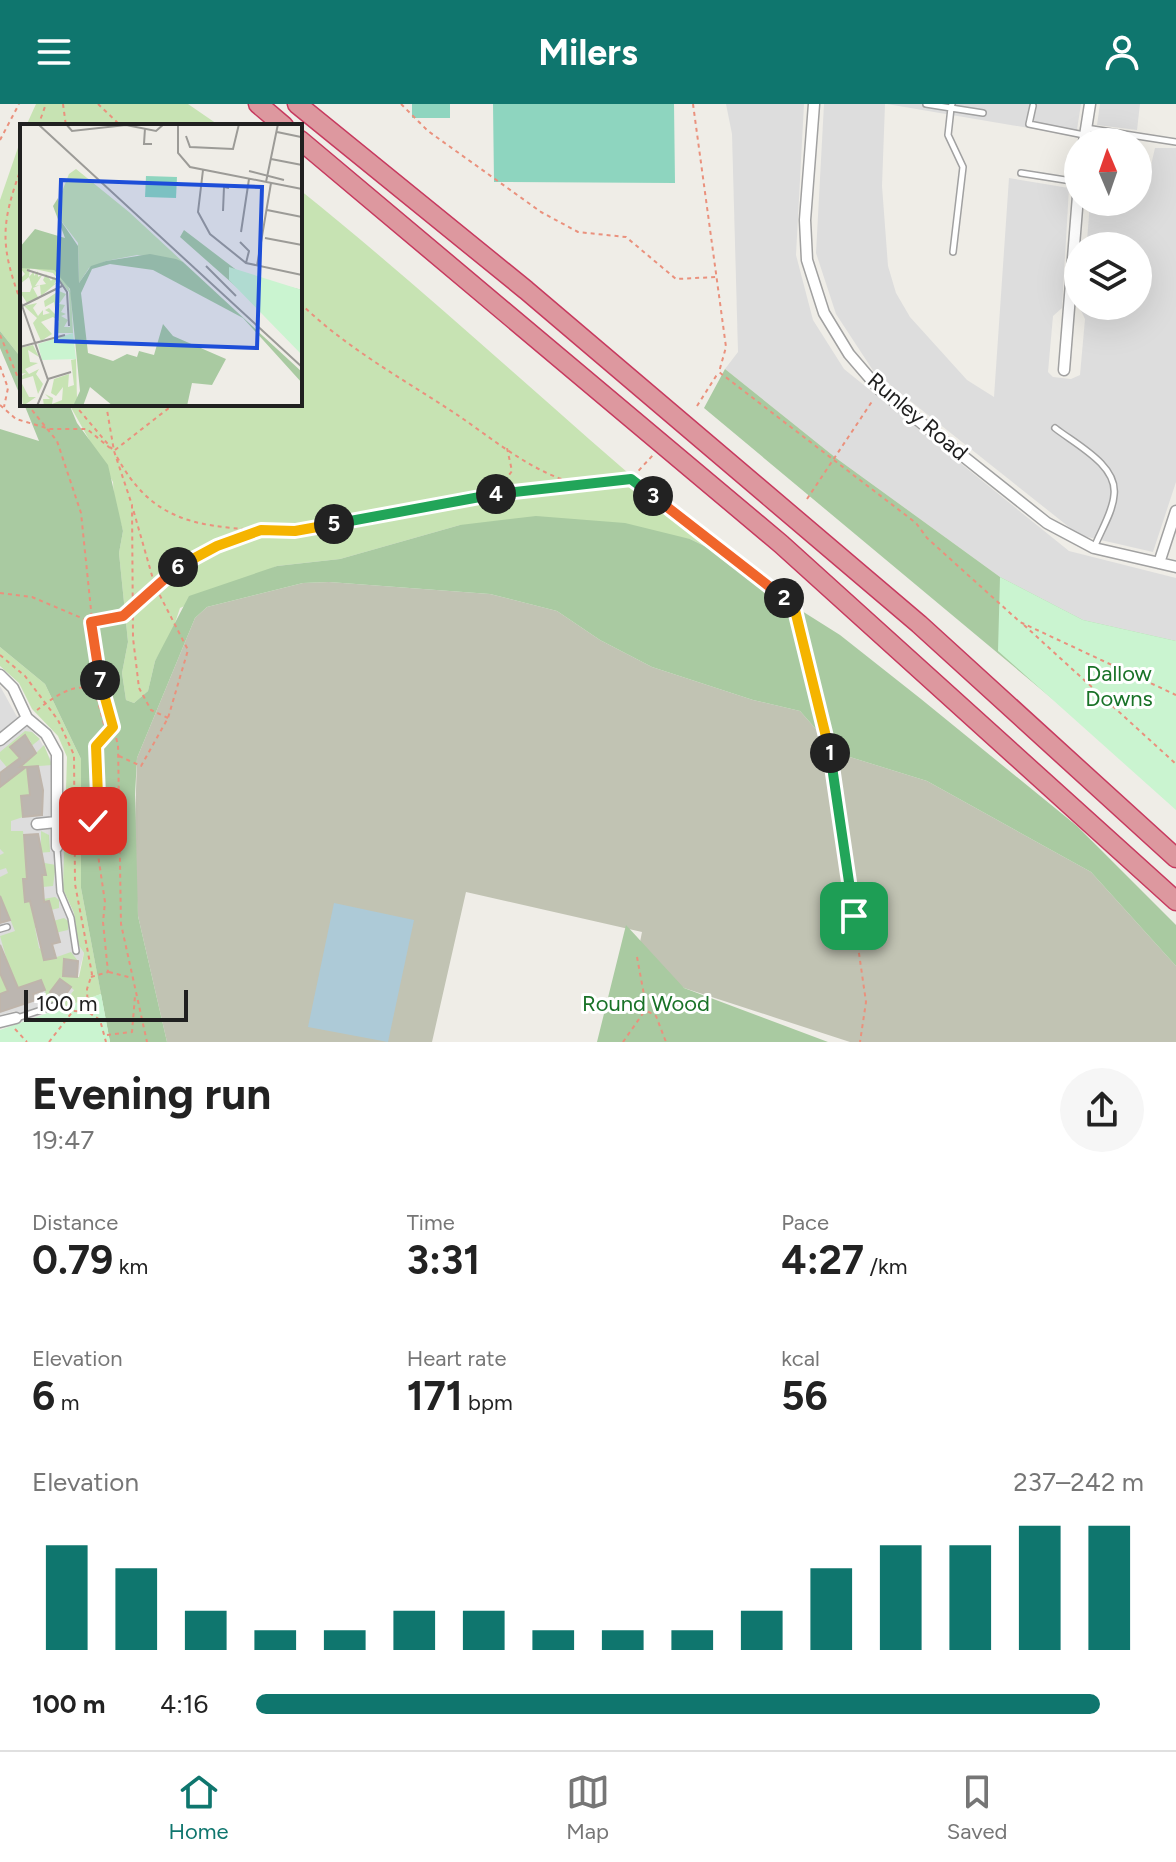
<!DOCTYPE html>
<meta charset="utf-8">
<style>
:root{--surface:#fff;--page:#f6f6f6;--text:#222;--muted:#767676;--line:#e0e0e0;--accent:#0f766e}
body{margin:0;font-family:Figtree,sans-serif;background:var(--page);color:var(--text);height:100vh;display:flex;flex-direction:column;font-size:30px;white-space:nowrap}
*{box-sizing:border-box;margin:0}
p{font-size:26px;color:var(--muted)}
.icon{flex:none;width:44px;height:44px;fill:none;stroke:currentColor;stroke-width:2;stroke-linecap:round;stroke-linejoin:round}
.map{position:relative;height:938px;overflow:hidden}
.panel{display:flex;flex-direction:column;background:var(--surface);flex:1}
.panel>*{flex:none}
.needle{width:52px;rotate:358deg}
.tools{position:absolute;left:1064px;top:24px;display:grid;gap:16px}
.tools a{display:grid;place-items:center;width:88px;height:88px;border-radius:50%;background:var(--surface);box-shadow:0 8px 32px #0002;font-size:40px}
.scale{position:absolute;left:24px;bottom:20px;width:164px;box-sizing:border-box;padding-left:8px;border:4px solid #202020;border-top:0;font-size:22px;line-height:28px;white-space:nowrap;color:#202020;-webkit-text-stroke:6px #fff;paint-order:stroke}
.pin{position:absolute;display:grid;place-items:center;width:68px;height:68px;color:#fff;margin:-34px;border-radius:16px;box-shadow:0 4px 12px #0006}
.km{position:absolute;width:40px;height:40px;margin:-20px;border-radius:50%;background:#222;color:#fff;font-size:22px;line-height:40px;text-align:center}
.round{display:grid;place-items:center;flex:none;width:84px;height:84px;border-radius:42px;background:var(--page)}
.headline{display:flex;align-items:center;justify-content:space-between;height:136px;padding:0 32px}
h1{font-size:44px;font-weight:700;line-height:60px}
.metrics{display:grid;grid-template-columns:repeat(3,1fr);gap:12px;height:136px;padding:8px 32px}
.metrics div{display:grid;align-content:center}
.metrics b{font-size:40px;font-weight:700}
.metrics small{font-size:22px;font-weight:400}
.metrics p{font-size:22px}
.chart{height:224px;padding:16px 32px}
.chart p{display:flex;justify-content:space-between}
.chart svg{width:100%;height:144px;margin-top:8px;stroke:var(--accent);stroke-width:6}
ul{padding:0 32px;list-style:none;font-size:26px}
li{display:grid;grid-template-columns:128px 96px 1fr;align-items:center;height:60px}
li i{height:20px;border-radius:10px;background:var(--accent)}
header{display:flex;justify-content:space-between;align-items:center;height:104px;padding:0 32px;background:var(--accent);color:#fff;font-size:36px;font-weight:700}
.tabs{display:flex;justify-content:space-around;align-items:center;height:112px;border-top:2px solid var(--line);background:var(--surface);font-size:22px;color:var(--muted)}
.tabs a{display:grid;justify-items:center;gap:4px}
.tabs .selected{color:var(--accent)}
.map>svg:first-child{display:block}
.residential{fill:#ddd}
.construction{fill:#c1c3b3}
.grass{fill:#c7e3b3}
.forest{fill:#a9caa1}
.park{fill:#caf4d0}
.pitch{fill:#8ed5bf}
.water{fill:#adcad7}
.building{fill:#bcb6b0;stroke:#bfb5ab;stroke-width:2}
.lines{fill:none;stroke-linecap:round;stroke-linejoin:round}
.service-casing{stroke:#a1a1a1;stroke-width:8}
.minor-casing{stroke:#a1a1a1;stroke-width:13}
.motorway-casing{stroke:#c73a5f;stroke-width:21}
.path{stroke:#ea917d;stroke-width:2;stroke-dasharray:4 4;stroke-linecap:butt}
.service{stroke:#fff;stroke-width:5}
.minor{stroke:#fff;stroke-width:10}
.motorway{stroke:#dd989f;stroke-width:18}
.split-1-casing{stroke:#fff;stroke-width:16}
.split-2-casing{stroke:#fff;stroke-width:16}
.split-3-casing{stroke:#fff;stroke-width:16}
.split-4-casing{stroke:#fff;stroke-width:16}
.split-5-casing{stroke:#fff;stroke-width:16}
.split-6-casing{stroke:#fff;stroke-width:16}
.split-7-casing{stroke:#fff;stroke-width:16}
.split-8-casing{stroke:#fff;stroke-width:16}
.split-1{stroke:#22a559;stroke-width:10}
.split-2{stroke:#f5b400;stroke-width:10}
.split-3{stroke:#f0652b;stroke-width:10}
.split-4{stroke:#22a559;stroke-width:10}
.split-5{stroke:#22a559;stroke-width:10}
.split-6{stroke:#f5b400;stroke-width:10}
.split-7{stroke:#f0652b;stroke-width:10}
.split-8{stroke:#f5b400;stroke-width:10}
.labels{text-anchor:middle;stroke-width:6;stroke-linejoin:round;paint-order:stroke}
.street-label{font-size:22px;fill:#202020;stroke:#fff}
.park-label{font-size:22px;fill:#197227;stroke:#fff}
.inset-road{fill:none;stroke:#9c9b97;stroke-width:2}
.view{fill:#1d4ed8;fill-opacity:0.15;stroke:#1d4ed8;stroke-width:4}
.inset-edge{fill:none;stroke:#202020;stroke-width:4}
</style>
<header><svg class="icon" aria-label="menu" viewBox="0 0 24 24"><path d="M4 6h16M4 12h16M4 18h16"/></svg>Milers<svg class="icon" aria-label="person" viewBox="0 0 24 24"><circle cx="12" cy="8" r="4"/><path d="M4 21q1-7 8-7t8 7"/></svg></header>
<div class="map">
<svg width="1176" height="938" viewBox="0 0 1176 938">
<rect width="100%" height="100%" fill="#efede7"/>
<path class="residential" d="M726,0H804L796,151L813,216L844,265L1069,447L1176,474V537L1083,516L1000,473L836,354L725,265L738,248L732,30Z
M824,0H885L882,82L888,162L896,189L910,213L967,276L994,293L1009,74L1069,84L1062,204L1053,212L1048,268L1053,273L1071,275L1080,271L1085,215L1079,202H1138V142H1082L1087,137L1090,98H1138V77L1147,79L1155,44H1176V378L1153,448L1079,431L874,268L836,210L816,149Z
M887,0H1081L1076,32Z
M1100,0H1140L1137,26L1097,21Z
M0,582L16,611L40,636L51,656L50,744H65L66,793L74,809L78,840L84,849L74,886L59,905L18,919L15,907L0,911Z"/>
<path class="construction" d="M329,478L490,490L557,507L600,536L652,563L753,596L800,607L837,649L927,677L1091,768L1176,862V938H850L684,884L637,853L642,828L466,788L432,938H167L138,812L134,752L137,654L195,514L207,503L303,479Z"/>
<path class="grass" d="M36,0H188L220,22H26Z
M22,32V255L0,227V96Z
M300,86C447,204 583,335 729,454L690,435L460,421L340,455L277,462L180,504L171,531L155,557L148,587L134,599L126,596L122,569L128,538L119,449L123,427L114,395L113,378L69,300H300Z
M0,543L45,580L81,655V784L101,890L59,905L74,886L60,875L50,888L61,897L53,899L48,896L41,876L19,886L3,876L7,887L0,890V863L8,860L0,832L15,827L5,803L0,804V773L8,769L6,764L0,766V751L4,749L0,745V672H14L0,655V648L25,627L32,628L40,635L29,644L27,641L31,638L25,631L11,643L25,660L44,641L52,661L27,663L29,687L34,691L21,692L23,713L11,717V727H23L25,748L41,746V727L49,731L50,748L25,750L27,772L46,770L45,761H40L39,758L56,761L53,782L43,783L42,774L23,775L26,798L55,793L59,796V804L51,806L48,797L31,801L35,822L64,814L68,817V826L55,829L53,820L35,824L39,844L54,854L71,848L78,857L64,856L63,872L79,873L84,849L78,840L74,809L63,785L67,653L58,632L32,605L19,579L0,562Z"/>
<path class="forest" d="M0,227L22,255V296L0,244Z
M725,265L836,354L1000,473L1083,516L1176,537V698L704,304Z
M24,300H69L77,319L108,361L123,427L119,449L128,538L122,569L126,596L134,599L148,587L155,557L189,492L277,462L340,455L460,421L536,412L625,419L690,435L729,454L736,452L794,502L840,531L921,595L1077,722L1176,821V862L1091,768L927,677L837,649L800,607L753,596L652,563L600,536L557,507L490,490L329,478L303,479L207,503L195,514L137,654L135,691L138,812L167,938H110L81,784V655L45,580L0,543V325L39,337Z
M626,821L684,884L828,938H597Z"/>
<path class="park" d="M1000,473L1083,516L1176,537V706L998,547Z
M101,890L110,938H0V926Z"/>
<path class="pitch" d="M412,0H450V14H412Z
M493,0H674L675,79L494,78Z"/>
<path class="water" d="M334,799L414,816L388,938L308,923Z"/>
<path class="building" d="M25,631L36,649L20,663H26L0,683V669L20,654L10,643Z
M38,662L43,686L42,711L23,713L21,692L30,691L27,663Z
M38,730L46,771H42L44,798L49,797L60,838L52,840L56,854L44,856L30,797L25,798L23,775H27L24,731Z
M0,792L10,816L0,819Z
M0,841L18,884L41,876L45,886L33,890L36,896L0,908V890L8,887L0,869Z
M64,855L78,857L77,873L63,872Z
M60,875L71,883L61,897L50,888Z"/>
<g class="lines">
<defs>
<path id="service" d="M926,0L951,4L952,0
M1033,2L1029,20L1084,31
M1086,24L1176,38
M1021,69L1078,78
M953,148L963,63L948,31L951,4L983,9
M1055,324C1075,340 1118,361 1114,391C1113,408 1100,428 1094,444
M57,744L60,788L71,814L76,847
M0,825L7,823
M17,914L56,901"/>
<path id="minor" d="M814,0L805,116L807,156L824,209L849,250L880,286L1047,419L1094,444L1176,463
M1084,38L1090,0
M1064,266L1078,92
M1159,459L1176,407
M0,571L13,584L27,614L46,630L57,650V743
M0,636L27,614
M37,720L56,718
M0,918L16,914"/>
<path id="motorway" d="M258,0L284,22
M297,0L526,186L919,520L1176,754
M300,36L781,440L1176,797"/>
</defs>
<use href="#service" class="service-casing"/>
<use href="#minor" class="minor-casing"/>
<use href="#motorway" class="motorway-casing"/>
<path class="path" d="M63,0L66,22
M98,0L121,22
M401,0L428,27L541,108L578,128L626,133L676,175L716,173
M693,0L726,243L719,268L916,419L927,434L1020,518L1176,591
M38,22L46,0
M0,36L19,0
M22,62C0,121 0,142 22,201
M300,199C346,244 403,275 456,310C493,335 535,371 579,380
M0,231L22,283
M0,262L8,284L4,303
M27,300L57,337L81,409L97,564L118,641L121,820L147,938
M74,300L112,345
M106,300L114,347L132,401L133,534L139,584L151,606L168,614
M0,301L16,315L50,325H87L110,344
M697,302L718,269
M115,346L174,300
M117,353C151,415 192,422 258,426
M631,375L794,502L829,641L866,898L860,938
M495,390L512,367L507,344
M807,395L873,296
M0,489L32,493L91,518L123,512L190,454L261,426L295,427L494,391L629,377L653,351
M1024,521L1176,660
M0,551L25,572L58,616L74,651L75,780L92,870L87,885L88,908
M37,606C53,594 74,577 95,586L106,628L112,624
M119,652L141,662L168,614L188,546L155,482L133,405
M69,718L119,717
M637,853L647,907L656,912L666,938
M109,868L132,874
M91,873L108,868L103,818L105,798L93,717L98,692L96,642L106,628
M15,925L27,938
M107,931L132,928L135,892
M49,938L73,907L88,908L100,916L106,938
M623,938L646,905"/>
<use href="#service" class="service"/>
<use href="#minor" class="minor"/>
<use href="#motorway" class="motorway"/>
</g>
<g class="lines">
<defs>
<path id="split-1" d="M830,649L854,812"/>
<path id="split-2" d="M784,494L794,502L830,649"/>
<path id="split-3" d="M653,392L784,494"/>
<path id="split-4" d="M496,390L631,375L653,392"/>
<path id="split-5" d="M334,420L496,390"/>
<path id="split-6" d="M178,463L217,442L261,426L295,427L334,420"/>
<path id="split-7" d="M100,576L91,518L123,512L178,463"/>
<path id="split-8" d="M93,717L98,692L96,642L113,623L100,576"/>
</defs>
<use href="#split-1" class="split-1-casing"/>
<use href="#split-2" class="split-2-casing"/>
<use href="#split-3" class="split-3-casing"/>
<use href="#split-4" class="split-4-casing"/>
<use href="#split-5" class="split-5-casing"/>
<use href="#split-6" class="split-6-casing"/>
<use href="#split-7" class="split-7-casing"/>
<use href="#split-8" class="split-8-casing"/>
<use href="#split-1" class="split-1"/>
<use href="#split-2" class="split-2"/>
<use href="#split-3" class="split-3"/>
<use href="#split-4" class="split-4"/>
<use href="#split-5" class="split-5"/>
<use href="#split-6" class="split-6"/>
<use href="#split-7" class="split-7"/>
<use href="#split-8" class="split-8"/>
</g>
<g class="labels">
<g class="street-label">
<text transform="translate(918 312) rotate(40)" y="8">Runley Road</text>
</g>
<g class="park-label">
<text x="1119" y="577">Dallow<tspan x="1119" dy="25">Downs</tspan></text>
<text x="646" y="907">Round Wood</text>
</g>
</g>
<g transform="translate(20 20)">
<rect width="282" height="282" fill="#efede7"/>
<path d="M56,45L109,88L163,138L117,131L86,137L69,144L59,159L58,119L39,94L37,80L49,50ZM8,141L34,146L45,156L51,169L53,209H35L39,197L33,193L21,198L32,210L21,217L13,199L17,194L4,182L17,179L13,184L18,192L23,186V191L30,189L25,186L29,184L36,191L34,178L25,183L24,177L43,164L39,167L46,170L39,180L45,181L41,188L46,190L41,192L48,196L44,203H50L49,168L33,149L10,144L9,153L14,147V152L18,147V153L23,150L15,162L26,160L23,156L26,150L31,157L34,153L37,155L34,160L39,157L21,172L20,161L13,164L19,175L7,179L0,168H10L12,163L9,153L0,160V150L1,154L5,150L0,144ZM13,221L19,233L8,226L10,238L18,239L5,245L9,250L19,245L16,250L23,260L18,270L13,252L0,256L9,273H16L3,282L0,253L6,249L0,250V224ZM56,235L57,276L53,282H24L23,275H30L25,270L33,274L32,280L42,276L43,263L36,272L31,269L34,255L49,250L48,263L54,261L51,236Z" fill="#c7e3b3"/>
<path d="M38,74L39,94L58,122L59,159L71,142L86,137L130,130L156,135L163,138L282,248V259L223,194L133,146L90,140L72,145L61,169L68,229L93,237L107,230L117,233L119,227L134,231L143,200L153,212L206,235L192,261L172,259L167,282H93L70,263L63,282H53L60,267L50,165L34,146L0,144V123L15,105L45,114L33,82ZM164,106L223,151L282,166L248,191L160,113Z" fill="#a9caa1"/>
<path d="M209,143L282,166V231L209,156ZM53,209L56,235L22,236L18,220Z" fill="#caf4d0"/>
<path d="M126,52L157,53L156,74L125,73Z" fill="#8ed5bf"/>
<path class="inset-road" d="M18,0L282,243M46,0L52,7L106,1L136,7L144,0M158,0V29L170,43L282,65M125,4L124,20H132M257,8L281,13M166,12L170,23L213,25L219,0M251,35L282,41M183,46L178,88L190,110L226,139L282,151M229,47L264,56M246,58L258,0M247,86L282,93M203,87L204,63L209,64M221,108L229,55M245,114L282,121M220,118L229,127L226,139M186,142L216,172M237,142L251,59M7,146L39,156L47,168L49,202M0,176L28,256L17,282M2,182L42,162M0,223L45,211M28,255L51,248"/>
<path class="view" d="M41,56L242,63L237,224L36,217Z"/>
<rect width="282" height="282" class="inset-edge"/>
</g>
</svg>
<div class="tools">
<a><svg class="needle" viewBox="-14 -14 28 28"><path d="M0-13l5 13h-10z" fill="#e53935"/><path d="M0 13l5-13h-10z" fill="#767676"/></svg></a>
<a><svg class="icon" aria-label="layers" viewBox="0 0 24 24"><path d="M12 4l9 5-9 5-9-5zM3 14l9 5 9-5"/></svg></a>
</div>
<div class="scale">100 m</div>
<div class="pin" style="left:854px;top:812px;background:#1e9e55"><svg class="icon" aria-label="arrive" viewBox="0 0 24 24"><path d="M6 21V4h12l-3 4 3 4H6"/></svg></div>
<div class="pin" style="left:93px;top:717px;background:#d93025"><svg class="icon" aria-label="check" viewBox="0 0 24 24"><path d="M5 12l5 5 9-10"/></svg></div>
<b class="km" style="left:830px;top:649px">1</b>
<b class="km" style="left:784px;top:494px">2</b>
<b class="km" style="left:653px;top:392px">3</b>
<b class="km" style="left:496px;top:390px">4</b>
<b class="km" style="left:334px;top:420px">5</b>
<b class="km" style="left:178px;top:463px">6</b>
<b class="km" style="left:100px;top:576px">7</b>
</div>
<section class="panel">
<div class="headline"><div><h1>Evening run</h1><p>19:47</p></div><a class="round"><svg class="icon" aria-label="share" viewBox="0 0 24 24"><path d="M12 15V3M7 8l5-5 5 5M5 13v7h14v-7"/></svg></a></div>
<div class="metrics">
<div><p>Distance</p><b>0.79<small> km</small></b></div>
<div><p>Time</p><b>3:31</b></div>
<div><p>Pace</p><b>4:27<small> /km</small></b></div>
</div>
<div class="metrics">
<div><p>Elevation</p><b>6<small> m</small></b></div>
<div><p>Heart rate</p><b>171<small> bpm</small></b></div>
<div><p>kcal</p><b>56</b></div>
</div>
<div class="chart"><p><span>Elevation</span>237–242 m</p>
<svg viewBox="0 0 160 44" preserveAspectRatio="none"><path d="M5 44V12M15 44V19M25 44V32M35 44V38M45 44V38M55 44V32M65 44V32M75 44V38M85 44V38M95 44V38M105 44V32M115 44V19M125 44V12M135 44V12M145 44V6M155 44V6"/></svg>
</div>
<ul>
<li><b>100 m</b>4:16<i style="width:95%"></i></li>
</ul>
</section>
<nav class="tabs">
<a class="selected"><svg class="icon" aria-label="home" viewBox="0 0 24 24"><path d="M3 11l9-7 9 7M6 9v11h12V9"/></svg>Home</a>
<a><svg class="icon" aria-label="map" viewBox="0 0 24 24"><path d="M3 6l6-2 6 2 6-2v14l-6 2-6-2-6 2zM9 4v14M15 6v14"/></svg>Map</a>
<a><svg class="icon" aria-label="saved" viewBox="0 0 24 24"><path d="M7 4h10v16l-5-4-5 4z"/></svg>Saved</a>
</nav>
